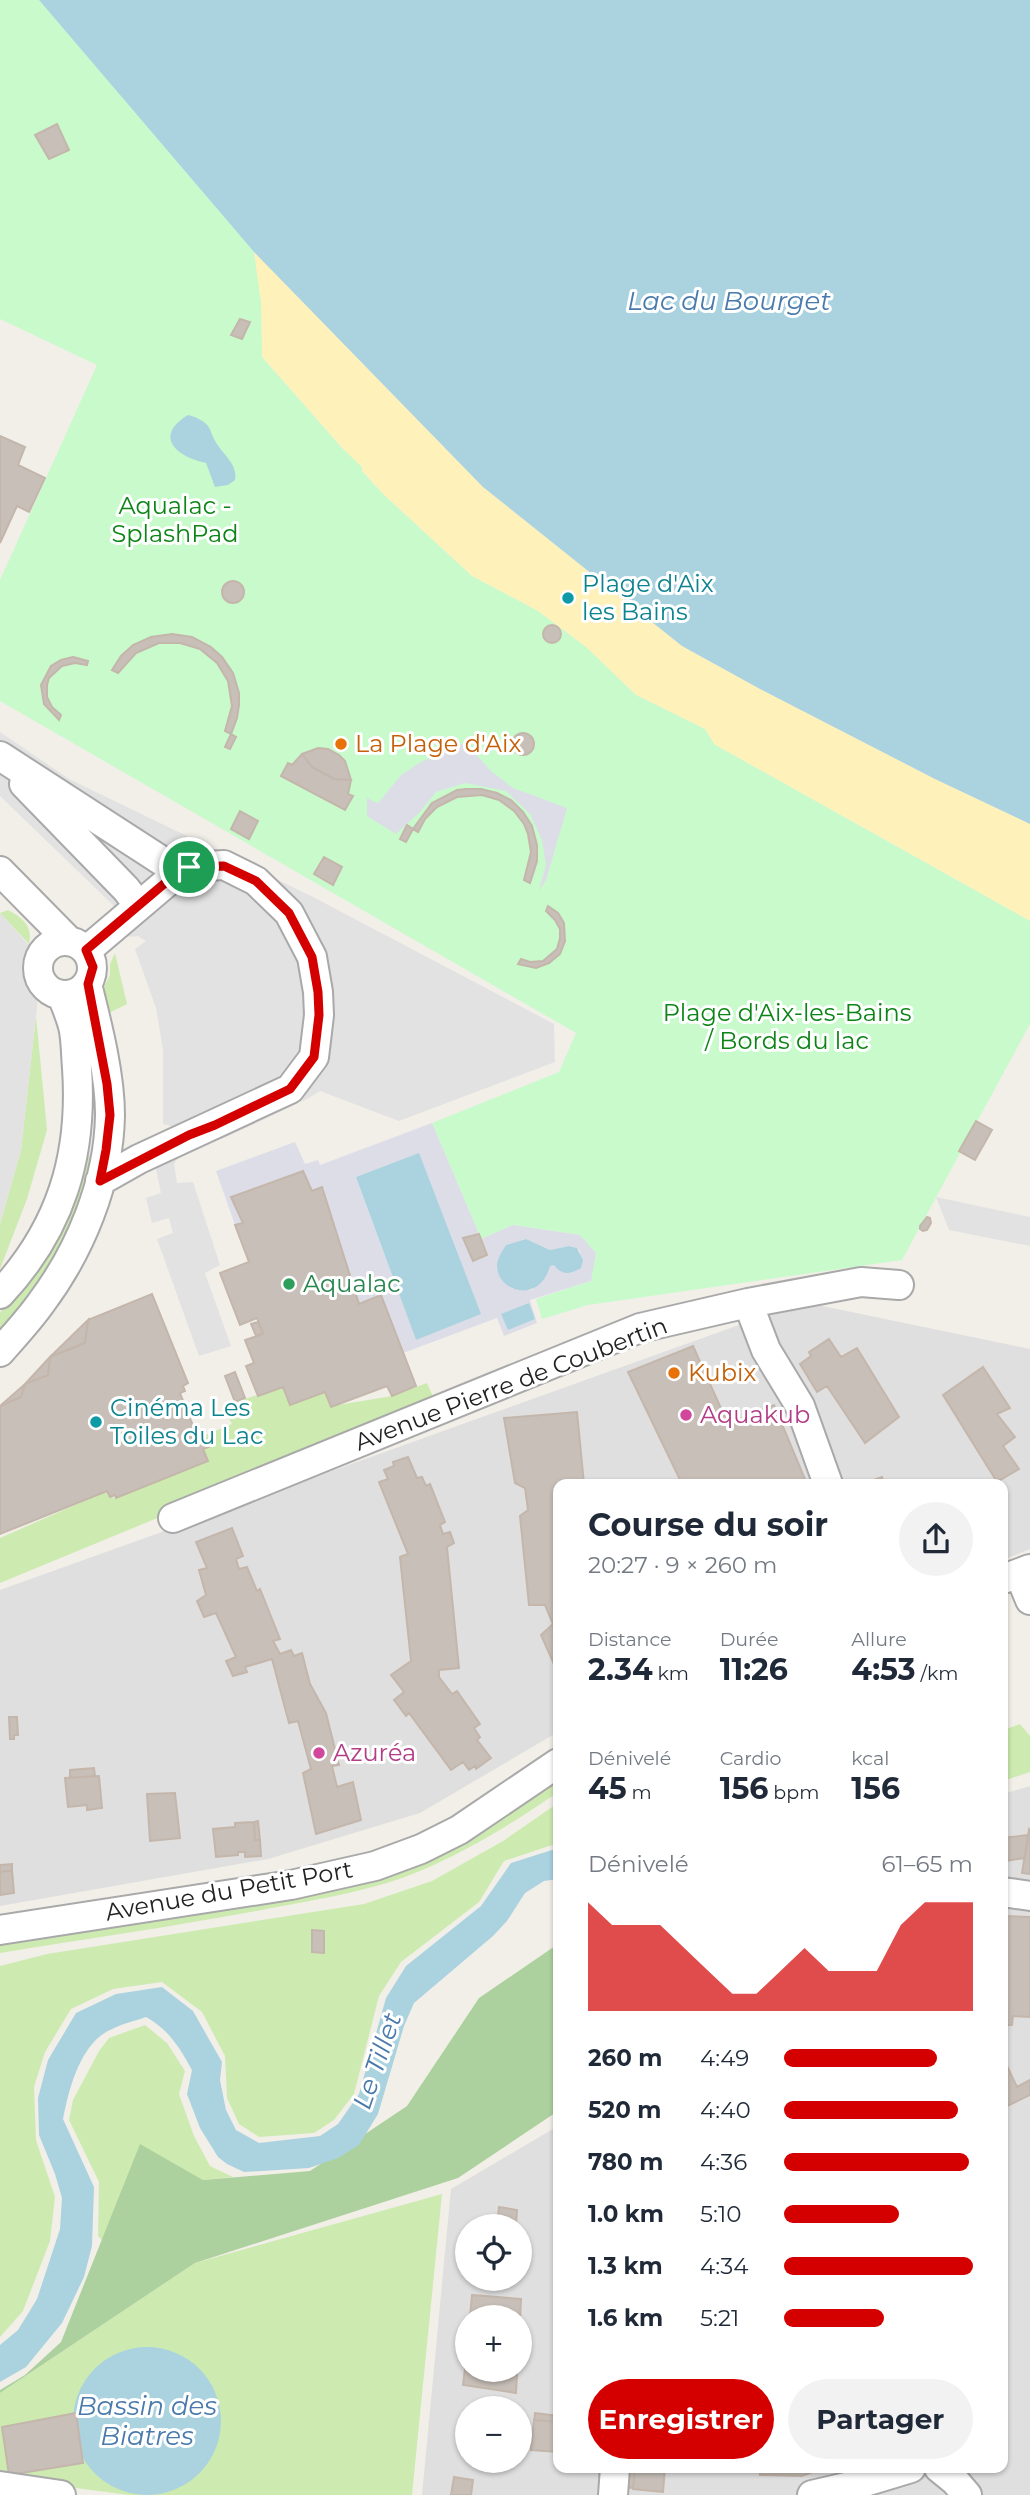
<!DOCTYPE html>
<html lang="fr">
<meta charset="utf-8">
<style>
:root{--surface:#fff;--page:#f2f2f3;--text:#1f2937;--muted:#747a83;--accent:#d40000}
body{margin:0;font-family:Montserrat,sans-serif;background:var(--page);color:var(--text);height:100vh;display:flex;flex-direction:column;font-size:26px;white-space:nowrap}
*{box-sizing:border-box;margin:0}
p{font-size:23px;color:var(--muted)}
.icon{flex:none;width:38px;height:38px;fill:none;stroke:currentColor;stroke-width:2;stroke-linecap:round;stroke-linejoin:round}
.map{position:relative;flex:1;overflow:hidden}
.side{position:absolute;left:553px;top:1479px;width:455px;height:994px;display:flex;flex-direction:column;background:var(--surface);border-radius:14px;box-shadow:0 2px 5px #0004}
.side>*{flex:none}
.fabs{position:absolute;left:455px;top:2214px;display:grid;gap:14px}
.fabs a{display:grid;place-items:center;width:77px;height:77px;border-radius:50%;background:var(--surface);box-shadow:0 2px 5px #0004;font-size:35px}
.pin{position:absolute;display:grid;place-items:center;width:60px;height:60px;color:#fff;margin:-30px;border:4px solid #fff;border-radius:50%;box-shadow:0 2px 7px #0007}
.round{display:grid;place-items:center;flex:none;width:74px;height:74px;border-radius:37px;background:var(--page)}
.overview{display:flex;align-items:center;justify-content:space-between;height:119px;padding:0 35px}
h1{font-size:32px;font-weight:700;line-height:52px}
.metrics{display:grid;grid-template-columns:repeat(3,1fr);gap:10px;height:119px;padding:7px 35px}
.metrics div{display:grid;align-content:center}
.metrics b{font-size:30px;font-weight:700}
.metrics small{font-size:19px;font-weight:400}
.metrics p{font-size:19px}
.chart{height:196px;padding:14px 35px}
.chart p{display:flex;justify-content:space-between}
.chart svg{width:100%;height:126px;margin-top:7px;fill:var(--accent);opacity:.7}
.primary-button{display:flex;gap:14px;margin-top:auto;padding:14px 35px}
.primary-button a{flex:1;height:80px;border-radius:42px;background:var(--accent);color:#fff;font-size:28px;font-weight:700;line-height:80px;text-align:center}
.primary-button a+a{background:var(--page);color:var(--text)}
ul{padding:0 35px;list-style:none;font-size:23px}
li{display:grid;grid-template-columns:112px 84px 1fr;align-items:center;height:52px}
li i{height:18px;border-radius:9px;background:var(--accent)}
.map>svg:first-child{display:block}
.residential{fill:#e0dfdf;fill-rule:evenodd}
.grass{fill:#cdebb0}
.forest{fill:#add19e}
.sand{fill:#fff1ba}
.park{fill:#c8facc}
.parking{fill:#e2e2e2}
.plaza{fill:#dddde8;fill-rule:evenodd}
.water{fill:#aad3df}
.building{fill:#c7bfb8;stroke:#c4b6ab;stroke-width:2}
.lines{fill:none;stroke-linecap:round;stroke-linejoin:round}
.minor-casing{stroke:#a9a9a9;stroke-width:32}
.minor{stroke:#fff;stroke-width:28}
.route-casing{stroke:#fff;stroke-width:14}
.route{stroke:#d40000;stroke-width:9}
.culture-dot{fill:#0f9aa8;stroke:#fff;stroke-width:2.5}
.food-dot{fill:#e8710a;stroke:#fff;stroke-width:2.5}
.leisure-dot{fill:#2e9e5b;stroke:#fff;stroke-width:2.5}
.hotel-dot{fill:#d1479c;stroke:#fff;stroke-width:2.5}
.labels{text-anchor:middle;stroke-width:6;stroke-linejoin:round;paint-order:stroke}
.park-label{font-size:24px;fill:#0c8416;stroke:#fff}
.culture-label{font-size:24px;fill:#0d838f;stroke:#fff;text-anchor:start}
.food-label{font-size:24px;fill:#c56008;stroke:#fff;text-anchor:start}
.leisure-label{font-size:24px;fill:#27864d;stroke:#fff;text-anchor:start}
.street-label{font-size:24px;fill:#222;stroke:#fff}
.hotel-label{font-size:24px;fill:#b23c85;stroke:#fff;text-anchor:start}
.water-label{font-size:26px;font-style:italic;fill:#4a7aab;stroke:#fff}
</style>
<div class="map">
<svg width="1030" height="2495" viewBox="0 0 1030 2495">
<rect width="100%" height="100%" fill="#f2efe9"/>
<path class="residential" d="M803,1302L1030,1349V1549L1003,1560V1484H558V1732L420,1813L268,1859L0,1906V1590Z
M1030,1786V2495H422L451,2189L558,2126V2468H1003V1794ZM467,2226H520V2278H467ZM467,2317H520V2370H467ZM467,2408H520V2460H467Z"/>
<path class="grass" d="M8,910C23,918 33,926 29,944L0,913Z
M115,953L127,1004L107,1014L102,991L110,975V964Z
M36,1016L47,1130L27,1199L0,1269V1224L21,1150Z
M86,1156L96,1157L80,1225L0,1347V1312C32,1279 64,1239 78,1194C82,1182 83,1168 86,1156Z
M427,1383L436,1403L0,1583V1538L107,1491L110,1497L116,1498L207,1461L203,1449L208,1446L198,1438L232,1424L222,1407L283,1386L291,1405L326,1392L332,1406L392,1396Z
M1020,1724L1030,1736V1772L1003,1781V1730Z
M558,1778V1792C515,1822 469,1850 420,1871C375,1890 325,1898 277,1907C185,1925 92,1938 0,1953V1944L269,1900Z
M558,1803V1846L552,1845L504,1861L479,1902L401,1962L379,1996L354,2094L334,2120L314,2133L259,2137L239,2124L227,2098L225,2056L202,2012L162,1982L113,1989L71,2009L45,2052L34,2087L36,2140L55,2197L50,2241L23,2311L0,2337V1966L47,1954L364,1904L432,1881L503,1841Z
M145,2025L167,2043L185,2071L179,2094L194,2136L210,2166L233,2177L203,2180L140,2145L103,2241L98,2236L99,2182L69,2120L73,2100L99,2051L109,2038Z
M442,2194L412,2495H129L0,2478V2393L195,2263Z"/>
<path class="forest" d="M558,1944V2111L458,2178L195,2263L0,2393V2390L25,2375L61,2342L140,2144L203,2180L310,2171L407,2106L479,1998Z"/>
<path class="sand" d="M254,252L483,487L682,646L760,689L935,779L1030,824V921L719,747L714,744L705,729L636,695L586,647L538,611L472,576L383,494L262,357Z"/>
<path class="park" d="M0,0H39L254,252L261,303L262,357L342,448L362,467V471L383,494L472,576L538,611L586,647L636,695L705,729L714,744L719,747L1030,921V1024L902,1260L588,1305L542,1319L536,1299L591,1281L580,1235L513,1225L481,1239L432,1123L559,1072L576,1033L0,701V580L97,365L0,319Z"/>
<path class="parking" d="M0,732L69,779L313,897L554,1024L555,1062L399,1121L320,1091L307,1099L224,1138L183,1151L174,1164L177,1183L193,1182L220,1265L205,1273L231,1346L199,1356L157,1239L173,1233L169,1218L152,1223L146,1198L161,1193L152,1150L175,1127L163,1124V1050L156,1008L135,949L146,941L138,936L129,937L113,905L0,796Z
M0,913L28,944L35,947L33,975L38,998L21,1150L0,1224Z
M936,1197L1030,1217V1246L949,1230Z"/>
<path class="plaza" d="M465,743L492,772L513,788L567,808L546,880L539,891L546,865L542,840L530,814L506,791L465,783L436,792L419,813L396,834L367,816V798L377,803L379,802L401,775L421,762Z
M432,1123L479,1234L463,1238L473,1261L487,1255L481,1239L513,1225L580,1235L596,1253L591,1281L530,1300L537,1323L504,1336L497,1318L403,1353L359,1304L322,1188L312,1191L303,1171L232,1196L243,1223L235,1225L216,1171L295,1142L305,1164L318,1160L320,1165ZM419,1154L416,1340L356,1177ZM526,1239L550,1250L569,1246L577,1248L581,1253L549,1266L532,1290H519L511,1288L497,1261L506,1245Z"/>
<path class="water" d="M39,0H1030V824L935,779L760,689L682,646L483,487L254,252Z
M188,415C195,417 202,419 208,426C211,430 212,436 215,441C223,455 238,464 235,480L228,485L215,487L206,463C176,457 153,436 188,415Z
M419,1153L481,1314L416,1340L356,1177Z
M526,1239L550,1250L569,1246L577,1248L583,1260L581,1268C571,1274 562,1276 554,1265L550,1266C540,1304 497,1293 497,1265C497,1258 503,1250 506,1245Z
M529,1303L535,1319L508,1330L501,1314Z
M552,1850L558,1851V1879L544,1881L525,1893L507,1921L493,1936L414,2003L404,2026L378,2114L359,2145L338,2158L309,2168L244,2172L227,2164L218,2157L200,2128L187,2094L192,2070C180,2048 169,2030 146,2017C135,2021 121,2024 110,2030C80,2044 69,2089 63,2119L94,2187L92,2246L84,2277L62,2323L26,2367L0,2382V2345L18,2330L37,2299L60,2229L62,2198L55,2174L39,2135L38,2098L48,2060L76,2013L116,1994L162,1987L193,2011L222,2062L220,2080L226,2110L236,2130L259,2143L320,2136L338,2124L359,2094L386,1998L406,1966L481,1906L511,1863Z
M73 2421a74 74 0 1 1 148 0a74 74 0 1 1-148 0Z"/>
<path class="building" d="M57,124L69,150L49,159L35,135Z
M240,319L250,322L242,339L231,335Z
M0,436L25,447L18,465L45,478L29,512L17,506L0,543Z
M222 592a11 11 0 1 1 22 0a11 11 0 1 1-22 0Z
M543 634a9 9 0 1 1 18 0a9 9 0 1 1-18 0Z
M172,634L192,637L211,647L222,657L233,673L239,693V705L237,718L231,734L225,731L232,706L228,681L217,663L200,649L180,643H159L136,653L118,673L112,670L121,656L133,645L151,637Z
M73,657L88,661L87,665L75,663L62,666L49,678L47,685V697L52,707L61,715L59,720L44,704L41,685L51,666L61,660Z
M512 744a11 11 0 1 1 22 0a11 11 0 1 1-22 0Z
M231,734L236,737L230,749L225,747Z
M318,748L328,749L339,755L345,761L351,780L334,779L312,767L302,754Z
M302,754L312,767L334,779L351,780L348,794L353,796L345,810L281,776L288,763L292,765Z
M466,789H481L497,793L511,800L523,812L532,826L537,845V861L530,883L524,880L531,852L528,834L524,824L514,811L499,800L482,795L457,797L437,807L425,819L418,832L413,829L432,803L457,790Z
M240,811L258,821L249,839L231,829Z
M407,825L413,829L406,842L400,839Z
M324,857L342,867L333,885L314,874Z
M548,906L558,913L564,923L565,941L560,954L549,963L536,968L518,964L521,959L530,962L543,961L557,949L560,938V929L555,920L546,911Z
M976,1121L992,1130L975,1160L959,1151Z
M303,1171L312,1191L322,1187L359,1304L381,1295L416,1386L392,1396L387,1386L331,1407L325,1392L290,1405L283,1387L258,1396L246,1366L254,1363L245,1340L263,1334L257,1318L240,1325L220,1273L249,1262L235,1225L243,1223L231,1197Z
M927,1217L930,1218L931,1223L927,1230L923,1231L920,1229V1226Z
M479,1234L487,1255L473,1261L463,1238Z
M152,1294L188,1383L183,1386L185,1391L180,1393L198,1438L204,1435L209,1447L203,1449L208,1461L116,1498L115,1495L110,1497L107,1491L0,1534V1406L21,1397L25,1384L48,1375L50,1357L85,1343L88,1320Z
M88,1320L85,1343L50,1357Z
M258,1322L263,1333L256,1336L251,1324Z
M829,1339L841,1357L857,1348L899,1417L865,1443L827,1386L817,1392L800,1364L811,1356L809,1352Z
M693,1346L728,1424L774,1405L807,1484H682L628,1372Z
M50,1357L48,1375L25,1384Z
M983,1367L1010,1408L997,1414L1015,1437L1003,1446L1019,1469L997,1482L943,1395Z
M235,1372L245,1398L235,1402L225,1376Z
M25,1384L21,1397L0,1406Z
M577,1412L584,1484H558V1673L541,1635L553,1624L545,1605H529L520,1516L528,1510L525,1488L515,1483L504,1418Z
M408,1457L417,1478L422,1477L426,1486L430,1484L445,1522L440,1525L443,1534L450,1532L454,1543L447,1547L459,1668L439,1670V1677L452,1694L457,1691L480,1724L474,1728L480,1737L477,1740L491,1758L476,1769L475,1766L469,1770L463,1762L451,1770L409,1713L406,1716L394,1700L404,1692L391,1675L411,1661L400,1557L408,1554L379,1482L388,1479L384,1470L394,1466L393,1462Z
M882,1477L884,1484H862Z
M232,1528L243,1556L236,1559L239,1569L247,1567L257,1591L260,1589L280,1639L273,1641L280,1654L291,1650L294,1656L302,1653L310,1684L326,1713L339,1765L332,1766L337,1787L353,1782L361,1820L316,1834L303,1773L311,1769L298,1721L289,1723L272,1659L245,1667L247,1672L233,1676L226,1661L236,1657L216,1613L204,1617L197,1601L206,1595L199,1570L207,1568L196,1542Z
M9,1717H17L18,1735H14V1739H10Z
M94,1768L95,1776L70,1778V1770Z
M99,1776L102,1808L87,1810V1805L68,1807L65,1778Z
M175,1793L180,1838L150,1841L147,1794Z
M258,1821L260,1840H255L254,1822Z
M254,1822L255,1840H260L261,1856L245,1857V1852H238V1855L216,1857L213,1829L235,1827V1823Z
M1029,1829L1030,1830V1874L1022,1873Z
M1028,1835L1025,1858L1005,1861L1003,1838Z
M12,1864V1870L0,1872V1865Z
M12,1870L14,1893L0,1895V1872Z
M1003,1916L1030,1917V2017L1013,2016L1012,2025H1003Z
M312,1930L324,1931V1953L312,1952Z
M1006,2064L1017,2087L1030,2080V2095L1003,2108V2066Z
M499,2207L517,2210L516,2226H485L486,2217H498Z
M472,2295L521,2299L520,2322V2317H470Z
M467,2351V2370H506V2374L517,2375L516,2393L463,2385Z
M76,2413L83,2463L9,2475L2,2427Z
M535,2413L558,2416V2422L534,2420Z
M534,2420L558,2422V2452L531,2450Z
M623,2468H635L633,2488L621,2487Z
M635,2468H665L663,2492L633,2489Z
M760,2468L778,2469L823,2468L802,2476L760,2475Z
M454,2477L473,2480L471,2495H451Z"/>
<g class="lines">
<defs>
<path id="minor" d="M0,756L179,872
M24,784L126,889L139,906
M0,871L69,941
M38 968a27 27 0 1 1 54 0a27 27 0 1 1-54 0Z
M87,950L179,872L189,867L224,865L256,881L289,913L312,957L318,992L319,1015L314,1057L290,1089L139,1159L100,1181
M0,1294C61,1229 83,1156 77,1068C76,1056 76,1043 74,1031C72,1019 66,1007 62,995
M748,1303L766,1350L800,1406L828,1484
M0,1352C14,1336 29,1320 41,1303C80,1251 109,1182 110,1115C110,1074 97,1024 87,984
M173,1518L640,1328L748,1303L861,1282L899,1285
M1003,1579L1030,1569
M1023,1583L1030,1600
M1003,1892L1030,1896
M0,1930L291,1885L375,1866L421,1849L459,1830L558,1763
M939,2468L955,2481L967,2495
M0,2486L61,2495
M613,2495L615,2468
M812,2495L855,2485L911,2468"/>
</defs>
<use href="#minor" class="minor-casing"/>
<use href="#minor" class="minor"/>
</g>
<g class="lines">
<defs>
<path id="route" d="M224,866L256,881L289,913L312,957L318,992L319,1015L314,1057L290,1089L215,1125L189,1135L100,1181L106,1150L110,1115L107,1084L88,984L93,967L86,950L178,872L189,867Z"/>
</defs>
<use href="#route" class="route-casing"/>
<use href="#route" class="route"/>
</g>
<g class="culture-dot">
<circle cx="568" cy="598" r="7"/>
<circle cx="96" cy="1422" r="7"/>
</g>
<g class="food-dot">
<circle cx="341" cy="744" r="7"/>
<circle cx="674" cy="1373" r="7"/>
</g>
<circle class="leisure-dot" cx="289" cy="1284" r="7"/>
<g class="hotel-dot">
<circle cx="686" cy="1415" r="7"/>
<circle cx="319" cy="1753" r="7"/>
</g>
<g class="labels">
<g class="park-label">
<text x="175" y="514">Aqualac -<tspan x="175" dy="28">SplashPad</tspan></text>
<text x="787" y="1021">Plage d'Aix-les-Bains<tspan x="787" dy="28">/ Bords du lac</tspan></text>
</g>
<g class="culture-label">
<text x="582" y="592">Plage d'Aix<tspan x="582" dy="28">les Bains</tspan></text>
<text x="110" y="1416">Cinéma Les<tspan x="110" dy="28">Toiles du Lac</tspan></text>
</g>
<g class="food-label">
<text x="355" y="752">La Plage d'Aix</text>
<text x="688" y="1381">Kubix</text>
</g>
<g class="leisure-label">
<text x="303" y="1292">Aqualac</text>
</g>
<g class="street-label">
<text transform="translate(511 1384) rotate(-21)" y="8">Avenue Pierre de Coubertin</text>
<text transform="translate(229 1891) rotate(-10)" y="8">Avenue du Petit Port</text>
</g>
<g class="hotel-label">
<text x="700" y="1423">Aquakub</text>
<text x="333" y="1761">Azuréa</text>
</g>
<g class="water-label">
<text x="729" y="310">Lac du Bourget</text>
<text transform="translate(377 2061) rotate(-71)" y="9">Le Tillet</text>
<text x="147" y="2415">Bassin des<tspan x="147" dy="30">Biatres</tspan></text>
</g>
</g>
</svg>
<div class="fabs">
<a><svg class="icon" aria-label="locate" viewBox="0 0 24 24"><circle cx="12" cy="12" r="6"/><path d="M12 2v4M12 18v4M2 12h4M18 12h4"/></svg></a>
<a>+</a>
<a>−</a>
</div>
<div class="pin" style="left:189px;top:867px;background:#1e9e55"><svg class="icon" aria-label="arrive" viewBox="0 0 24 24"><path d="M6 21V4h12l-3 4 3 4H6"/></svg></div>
<section class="side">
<div class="overview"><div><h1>Course du soir</h1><p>20:27 · 9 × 260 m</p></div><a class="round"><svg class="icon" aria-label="share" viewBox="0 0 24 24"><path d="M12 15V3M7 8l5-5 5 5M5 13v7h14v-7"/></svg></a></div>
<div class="metrics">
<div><p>Distance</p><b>2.34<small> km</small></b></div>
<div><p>Durée</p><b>11:26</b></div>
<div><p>Allure</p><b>4:53<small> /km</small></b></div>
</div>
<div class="metrics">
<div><p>Dénivelé</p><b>45<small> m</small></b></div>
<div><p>Cardio</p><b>156<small> bpm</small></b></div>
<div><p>kcal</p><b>156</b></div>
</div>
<div class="chart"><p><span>Dénivelé</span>61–65 m</p>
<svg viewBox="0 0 160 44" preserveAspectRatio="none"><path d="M0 44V6L10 14L20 14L30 14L40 22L50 30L60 38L70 38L80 30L90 22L100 30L110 30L120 30L130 14L140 6L150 6L160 6V44z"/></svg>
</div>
<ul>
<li><b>260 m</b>4:49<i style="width:81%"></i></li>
<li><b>520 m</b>4:40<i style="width:92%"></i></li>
<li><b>780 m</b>4:36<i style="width:98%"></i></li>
<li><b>1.0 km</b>5:10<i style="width:61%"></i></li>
<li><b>1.3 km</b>4:34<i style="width:100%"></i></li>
<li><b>1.6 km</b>5:21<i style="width:53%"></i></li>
</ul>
<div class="primary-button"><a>Enregistrer</a><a>Partager</a></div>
</section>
</div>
